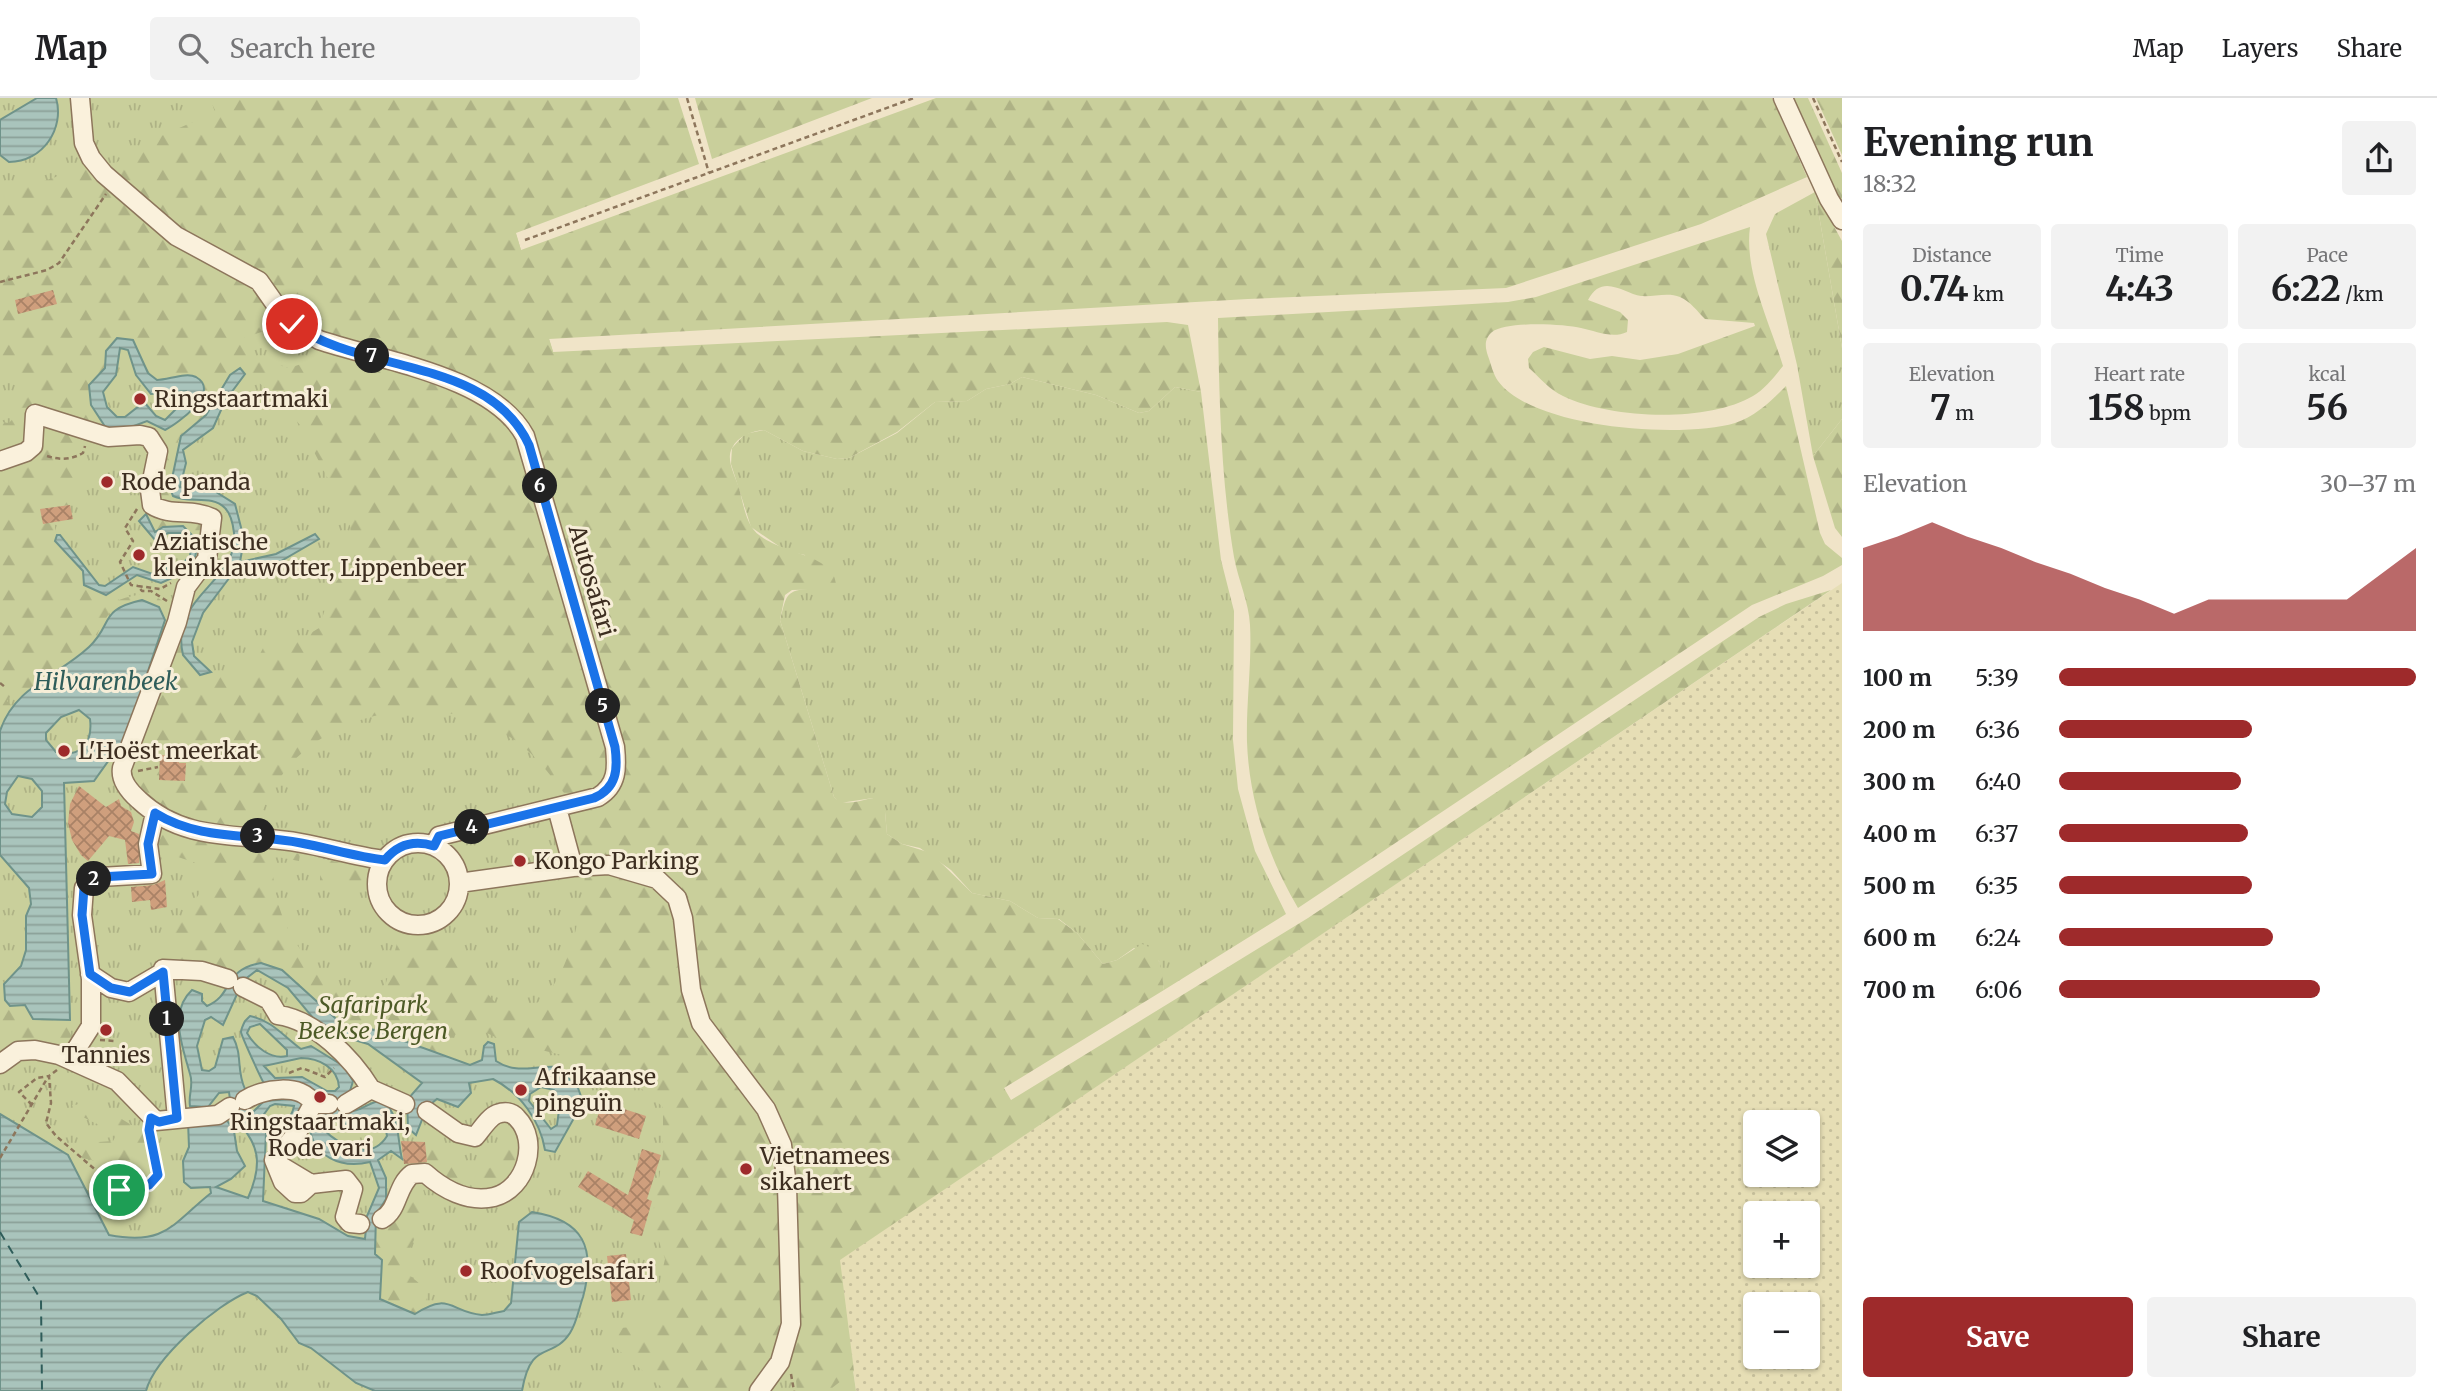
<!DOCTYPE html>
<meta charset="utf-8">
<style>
:root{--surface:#fff;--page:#f2f2f2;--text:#202124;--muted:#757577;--line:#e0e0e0;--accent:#9e2a2b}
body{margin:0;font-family:Merriweather,serif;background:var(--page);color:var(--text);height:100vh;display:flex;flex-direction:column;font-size:26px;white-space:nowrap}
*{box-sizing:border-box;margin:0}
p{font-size:23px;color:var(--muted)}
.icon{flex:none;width:38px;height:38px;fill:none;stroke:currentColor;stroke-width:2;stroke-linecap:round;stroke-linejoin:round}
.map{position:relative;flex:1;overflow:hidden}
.details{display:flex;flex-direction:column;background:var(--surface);width:595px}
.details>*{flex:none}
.controls{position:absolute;left:1743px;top:1012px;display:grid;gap:14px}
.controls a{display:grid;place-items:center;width:77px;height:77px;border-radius:7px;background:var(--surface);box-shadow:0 2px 5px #0004;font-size:35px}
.pin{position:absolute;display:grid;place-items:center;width:60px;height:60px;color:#fff;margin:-30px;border:4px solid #fff;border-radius:50%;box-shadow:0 2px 7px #0007}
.km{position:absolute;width:35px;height:35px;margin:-18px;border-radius:50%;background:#222;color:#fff;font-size:19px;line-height:35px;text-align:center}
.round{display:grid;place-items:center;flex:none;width:74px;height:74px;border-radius:7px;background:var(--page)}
.summary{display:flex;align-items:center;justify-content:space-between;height:119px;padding:0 21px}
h1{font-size:38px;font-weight:700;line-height:52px}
.figures{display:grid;grid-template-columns:repeat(3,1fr);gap:10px;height:119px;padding:7px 21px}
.figures div{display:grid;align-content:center;border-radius:7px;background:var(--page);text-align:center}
.figures b{font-size:35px;font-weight:700}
.figures small{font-size:19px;font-weight:400}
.figures p{font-size:19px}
.chart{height:196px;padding:14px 21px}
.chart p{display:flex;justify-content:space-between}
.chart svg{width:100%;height:126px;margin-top:7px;fill:var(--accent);opacity:.7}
.action{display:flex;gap:14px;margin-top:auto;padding:14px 21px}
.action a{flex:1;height:80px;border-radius:7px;background:var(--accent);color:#fff;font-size:28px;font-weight:700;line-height:80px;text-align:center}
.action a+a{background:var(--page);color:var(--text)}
ul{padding:0 21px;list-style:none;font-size:23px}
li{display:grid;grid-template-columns:112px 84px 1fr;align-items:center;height:52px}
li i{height:18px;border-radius:9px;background:var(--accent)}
header{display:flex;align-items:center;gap:42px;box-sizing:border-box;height:98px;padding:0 35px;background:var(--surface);border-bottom:2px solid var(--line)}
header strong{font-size:33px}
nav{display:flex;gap:38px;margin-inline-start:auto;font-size:24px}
.search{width:490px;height:63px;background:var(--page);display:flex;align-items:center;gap:18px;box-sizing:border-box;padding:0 24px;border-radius:7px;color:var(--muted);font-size:26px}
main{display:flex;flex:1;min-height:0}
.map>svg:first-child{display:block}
.farmland{fill:url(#farmland-dots);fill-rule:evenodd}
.grass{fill:url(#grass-tufts)}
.forest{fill:url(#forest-firs)}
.water{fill:url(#water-rules);stroke:#6f938a;stroke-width:2;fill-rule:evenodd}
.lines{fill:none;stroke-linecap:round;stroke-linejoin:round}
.ferry{stroke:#2f5d5a;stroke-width:2;stroke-dasharray:9 7;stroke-linecap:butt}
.building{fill:url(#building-cross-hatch)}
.minor-casing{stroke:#8d765c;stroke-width:21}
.path{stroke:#8d765c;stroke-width:2.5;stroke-dasharray:5 3.5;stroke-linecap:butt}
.minor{stroke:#faf1dc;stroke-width:18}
.route-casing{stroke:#fff;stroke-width:14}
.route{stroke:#1a73e8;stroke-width:9}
.poi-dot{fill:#9e2a2b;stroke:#f7eed8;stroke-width:2.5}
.labels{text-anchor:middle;stroke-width:6;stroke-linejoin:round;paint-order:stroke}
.poi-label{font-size:23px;fill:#3d2e20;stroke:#f7eed8;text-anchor:start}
.street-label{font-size:23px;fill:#3d2e20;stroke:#f7eed8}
.park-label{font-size:23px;font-style:italic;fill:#4d5a26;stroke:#f7eed8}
.water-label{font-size:24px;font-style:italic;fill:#2f5d5a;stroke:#f7eed8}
</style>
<header>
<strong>Map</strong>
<div class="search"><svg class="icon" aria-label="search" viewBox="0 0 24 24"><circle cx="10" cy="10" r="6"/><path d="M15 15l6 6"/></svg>Search here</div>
<nav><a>Map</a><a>Layers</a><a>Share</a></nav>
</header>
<main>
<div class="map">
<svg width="1842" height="1293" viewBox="0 0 1842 1293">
<defs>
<pattern id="farmland-dots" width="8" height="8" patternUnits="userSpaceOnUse" patternTransform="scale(1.75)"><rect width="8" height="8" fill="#e6deb5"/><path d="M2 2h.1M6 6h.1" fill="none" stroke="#c6bf9b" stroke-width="1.8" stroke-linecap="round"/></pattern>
<pattern id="grass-tufts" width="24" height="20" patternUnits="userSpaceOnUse" patternTransform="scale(1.75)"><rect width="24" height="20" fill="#c9cf9b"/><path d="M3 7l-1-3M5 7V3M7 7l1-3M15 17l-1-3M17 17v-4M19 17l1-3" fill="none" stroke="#aeb285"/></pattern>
<pattern id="forest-firs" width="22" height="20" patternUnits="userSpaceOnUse" patternTransform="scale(1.75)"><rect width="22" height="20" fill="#c9cf9b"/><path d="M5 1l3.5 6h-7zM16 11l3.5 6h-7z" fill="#aeb285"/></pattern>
<pattern id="water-rules" width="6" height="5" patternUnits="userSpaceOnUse" patternTransform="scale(1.75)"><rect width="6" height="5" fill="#a9c4bc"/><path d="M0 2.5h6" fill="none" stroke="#8ba098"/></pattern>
<pattern id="building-cross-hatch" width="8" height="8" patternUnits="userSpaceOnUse" patternTransform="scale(1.75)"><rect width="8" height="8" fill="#cf9f7d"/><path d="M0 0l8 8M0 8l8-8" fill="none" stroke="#a98266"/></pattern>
</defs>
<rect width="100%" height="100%" fill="#f0e4c8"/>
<path class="farmland" d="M1842,485V1293H856L839,1162ZM1755,1024H1808V1076H1755ZM1755,1115H1808V1167H1755ZM1755,1206H1808V1258H1755Z"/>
<path class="grass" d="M0,0H473L835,1146L856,1293H0Z
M1815,94L1842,250V321L1813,358L1797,267L1766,136L1775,116Z
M1022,279L1096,297L1139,315L1149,313L1175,289L1201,294L1221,462L1234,513L1233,642L1238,691L1255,753L1286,816L1164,892L1159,863L1134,850L1117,862L1103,866L1077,835L1059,821L1038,820L1010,803L972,795L951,772L920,750L902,746L887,736L885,714L873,700L840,705L834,699L780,522C786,501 784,492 808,491L805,457L786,453L751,429L731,366L732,350L745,336L764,332L803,353L837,361L849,360L897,335L935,304L967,303L986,291L1010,286Z"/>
<path class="forest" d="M209,0H678L699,66L516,135L521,152L936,0H1772L1807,79L1701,126L1506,190L1248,201L549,241L553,254L1167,224L1188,227L1201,294L1175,289L1149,313L1139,315L1096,297L1022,279L1010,286L986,291L967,303L935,304L897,334L849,360L837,361L803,353L764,332C752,333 738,338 732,350C726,361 734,376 738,387C742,399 744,416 751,428C767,456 834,453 836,486L831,491L792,492L785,497L780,522L834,699C846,711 864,700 880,699L884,703L887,736L902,746L931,755L972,795L1010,803L1038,820L1058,821L1077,835L1103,866L1117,862L1142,846C1161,851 1162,875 1164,892L1004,990L1011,1002L1308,820L1759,519L1786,506L1831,492L840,1162L854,1273L828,1293H797L793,1249L799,1200L792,1069L704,919L683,797C661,762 621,765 585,759L578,751L572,716L617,691L566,459L542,365L530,333L516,312L488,292L314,232L171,126L108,71L140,47L216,14Z
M695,0H872L712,61Z
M1790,0H1808L1842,75V111Z
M1816,0H1842V57Z
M88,68L252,185L282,227L238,242L254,260L289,270L335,255L446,289L486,305L515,333L607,645L610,675L596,693L568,700C550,677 535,655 510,639C443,595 343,608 290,667C273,686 264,709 254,732C206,727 148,723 127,670L179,524L186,526L183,557L200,577L211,574C237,590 252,573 263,550L301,541L319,530L332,489L348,469L352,444L349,421L300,327L278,301L250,277L243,279L245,275L230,277L206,317L185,333L178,343L171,394C181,407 202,401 217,405L211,414L158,403L152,337L142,325L147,323L165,332L192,314V277L157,282L148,275L138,252L117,240L106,253L105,270L89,287L91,307L126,335L36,312L26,317L32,343L0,358V324L9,325C28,306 22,270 0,257V98Z
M1815,94L1842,143V250Z
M1750,129C1744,174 1770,225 1783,268C1774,279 1765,291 1753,298C1707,325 1610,321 1563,298C1550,292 1540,280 1529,270L1528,261L1533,254L1544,249L1590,261L1612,258L1640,262L1678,256L1755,228L1754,225L1705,221C1697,213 1691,204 1680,199C1668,194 1654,199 1641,198C1625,196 1602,174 1588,202L1620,214L1628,222L1627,234C1612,241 1596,233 1581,230C1563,226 1507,223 1492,234C1484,241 1485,249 1488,258C1491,266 1493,276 1498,283C1533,331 1682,341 1735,325C1756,318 1771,303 1786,288L1820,435L1825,446L1842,460V467L1823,478L1752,507L1298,810C1268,759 1249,702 1247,644C1246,605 1252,565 1250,527C1249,504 1238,482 1234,459C1221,382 1219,299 1218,220L1508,204L1536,199Z
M1842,321V439L1835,430L1813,358Z
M41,324L81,333L82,349L77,355L83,374C75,385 78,396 70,407L40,411L55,424V443L106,497L113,493L119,502C141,494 159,493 173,515L139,602L165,517L159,509L142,502L110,514L87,551L24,596L17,590L7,603L13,609L0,633V367L12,362Z
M149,412L204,423L203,458L195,460L198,443L183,428L155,434L145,415Z
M227,413L235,446L228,466L212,452L218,422Z
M160,730L176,737L252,745L300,756L299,763L272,758C273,835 311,879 379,910L401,831L426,834L437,829L491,900L502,911L519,914C567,902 581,818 585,777L593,772L652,785L671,803L699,936L749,999L775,1043L786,1210L778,1251L750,1293H666L608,1243L619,1230L650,1228L665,1161L652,1123L663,1056V1009L636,986L584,969L562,957L541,952L525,954L485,934L464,931L453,938L454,960L404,945L363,928H344C320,911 291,868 262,865C250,864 241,873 232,879L167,869L171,836L209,782L205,768L157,752Z
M315,759L372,772L373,795L320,784V767L314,766Z
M25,907L33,921L70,922L71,939L63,955L0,960V910L6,913L10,908Z
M87,1006C107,1011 155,1036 159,1057L140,1071L81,1060L78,1054L84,1045L113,1043L116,1038C103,1024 80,1024 72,1007Z
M514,1021L526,1043L510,1084L483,1097L415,1072L414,1064L427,1062L426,1042L432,1027C445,1035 440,1042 439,1055C453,1070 476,1076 495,1068Z
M415,1079L440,1094L423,1091L427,1106L425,1118L402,1168C412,1185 427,1182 428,1207L415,1216L380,1200L383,1175L375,1156L378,1127Z"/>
<path class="water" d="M37,0H56C65,30 43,64 9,64L0,57V22Z
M117,240L133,242L148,275L157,282C168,282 186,274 196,279C222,294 177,326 165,332L147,323L123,332L106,330L91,307L89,287L105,270L106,253ZM120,250L128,252L136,277L151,296L186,293L187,300L165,322L156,318L144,304L125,319H117L107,309L103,294L116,277Z
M240,270L245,276L225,303L213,330L183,352L186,365L180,389L216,394L235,406L244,441L240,464L276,456L315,436L319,441L281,463L258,466L230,479L203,515L192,544L194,558L211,574L200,577L183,557C169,497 239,485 234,435C233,426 231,416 225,410C212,396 189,406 173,398L170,390L181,338L206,317L230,277Z
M146,416L155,434L163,429L183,428L198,443L195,460L184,473H174V479L161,485L137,477L106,497L84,487L83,473L55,443L57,437H60L99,487L105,488L133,469L161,479L167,476V467H181L190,458L191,448L181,435H168L155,442L139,423Z
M142,502L159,509L165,522L123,648L114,655L94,683L64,685L70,922L33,921L25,907L10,908L5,902L4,886L21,868L26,852V818L31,806L29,790L0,757V633C15,588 57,579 89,549C114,525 98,512 142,502ZM79,612L90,621C93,646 80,660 56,654L46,642V635L61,619ZM18,678L32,681L42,693V709L32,719L12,716L5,706L7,694Z
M261,865L282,872L344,928H363L470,967L482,962L484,948L488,944L494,946L496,963C517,977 535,967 558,969L578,990L583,1004L555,1054L545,1052C540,1022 520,995 493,981L469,985L471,995L458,1009L437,1001L427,1009L416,1037L408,1030L407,1002L422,985L368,946L338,937L314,921L288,890L257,872L243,883L223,927L211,919L205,922L197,948L202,972L209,973L215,969L223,941L233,939C243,958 236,972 245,991L241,999L251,1016L264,1003L303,1000L302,1011L287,1034L266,1035L263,1103L319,1121L348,1138L365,1141L367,1118L379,1090L370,1064C341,1071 313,1059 309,1027L330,998L294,985L265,987C262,983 241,937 241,934C241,931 244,925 245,923L250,918C273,923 283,938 301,951L311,948L345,969L353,983L350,993L343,998L345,1013C359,1016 369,1003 383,1002C400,1019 397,1039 402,1061L391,1053L378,1062L386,1080V1101L376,1117L375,1156L382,1162L380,1201L415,1216C450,1193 450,1214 482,1217C489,1217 497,1214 504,1213L511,1205L519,1124L532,1114C584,1122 596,1150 583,1199C579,1210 577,1224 570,1235C552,1263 531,1240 522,1293H375L356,1285L311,1250L299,1245L281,1221L257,1198L248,1194C217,1206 155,1259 146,1293H0V1016L68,1057L109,1137C166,1148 172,1126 211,1095L210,1089L191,1090L184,1084L183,1063L189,1049L188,1024L223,1020L228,1024L234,1033L237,1053L245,1068L231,1081L216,1089L248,1100C275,1038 233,1038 229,994L219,995L208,1009L190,1008C188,997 194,987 190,976C183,950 168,914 192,892L202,896V903L207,908C234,897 222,872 261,865ZM260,926L287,952V958C271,962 255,949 247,935L250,929ZM301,960C319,960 338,970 339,989L335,993H327L302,979L275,980L264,968ZM541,989L554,992L560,1005L557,1027L551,1031L529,1003L530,996ZM275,1006L294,1008C292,1019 284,1028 273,1031L262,1019L270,1008ZM376,1018L384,1021L387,1038C371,1064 340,1048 323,1031L336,1023C359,1028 358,1042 376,1018Z"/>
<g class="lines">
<path class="ferry" d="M0,1134L41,1202L42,1293"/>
</g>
<path class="building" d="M53,192L57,206L18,216L15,202Z
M70,407L73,421L43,426L40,411Z
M160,657L179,658V665H186L185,683L159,682Z
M79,688L106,709L119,701L121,708L131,714L134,724L131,733L139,736V765L128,766L125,742L109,738L88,763L81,757L72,742L68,725L70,706Z
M165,782L167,809L151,812L150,802L132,804L131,789L153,787Z
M602,1004L646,1018L639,1041L595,1027Z
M401,1043L425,1044L427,1064L404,1066Z
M642,1051L661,1057L647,1101L652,1103L642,1138L630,1135L634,1122L578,1089L588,1073L628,1097Z
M626,1156L631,1202L612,1204L607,1158Z"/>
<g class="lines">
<defs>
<path id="minor" d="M80,0L84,45L91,60L104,76L176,138L259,183L285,220L319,242C381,263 493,278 525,338L615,649C617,669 618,687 598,699L439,738L434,748
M1783,0L1829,101L1842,122
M0,363L26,354L33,348L35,316L108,339L140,337L149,339L158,353L150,392L152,407C171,419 192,410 212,420L207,461L186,489L177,524L122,670C120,682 130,694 139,702C186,746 242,734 301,745C330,750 356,759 385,762
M557,710L573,769
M377 786a41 41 0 1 1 82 0a41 41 0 1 1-82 0Z
M459,785L573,769L609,767L657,781L677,800L683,820L691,892L701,925L766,1011L782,1047L787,1088L791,1226L780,1264L759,1293
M90,876L111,890L129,894L163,874
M243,889L269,902L278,917C315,922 352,960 371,991
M70,961L91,928V881L82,817L84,790L91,782L100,779L152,776L148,746L155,715
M0,966L18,953L35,952L59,957L117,983L156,1023L218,1017L230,1009
M245,1002C262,991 302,984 313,1006
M346,1006L371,991L405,1006
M177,1020L163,871L202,873L228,881
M276,1065L311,1086L346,1082L353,1091L345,1119L350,1125L360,1126
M311,1086L301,1095H295L283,1084L274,1062L297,1035L313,1006H329
M382,1121C399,1112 396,1088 412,1076L425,1075C443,1091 468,1105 494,1099C526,1091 540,1043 517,1020C512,1014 505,1013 497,1016C489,1019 481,1032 475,1039L458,1035L427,1013"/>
</defs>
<use href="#minor" class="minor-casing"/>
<path class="path" d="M687,0L709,75
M1813,0L1842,64
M525,142L914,0
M0,184L47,172L59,165L106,96
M47,358C59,362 71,362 83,355L85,348
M137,411L125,430L133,443L120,464L131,487L138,488
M167,503L151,493H142L138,488L160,491L171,485
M0,585L5,589
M138,673L158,669
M100,942L115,943
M57,972L49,978L51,1005L46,1025L56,1038L119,1092L149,1087L158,1077L150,1037
M289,975L302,970L325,979L334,970
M32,1007L19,994L37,980L49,978
M0,1060L48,979
M791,1276L794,1293"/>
<use href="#minor" class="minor"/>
</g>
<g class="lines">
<defs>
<path id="route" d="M119,1092L149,1087L158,1077L149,1032L151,1020L159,1024L177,1020L163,874L130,894L111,890L90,876L82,817L84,790L91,782L100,779L152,776L148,746L155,715C200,743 250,735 301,745C329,750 356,759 385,762C398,746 415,742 434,748L439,738L594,700C617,690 618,671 615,649L529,347C489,259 361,276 292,226"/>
</defs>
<use href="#route" class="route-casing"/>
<use href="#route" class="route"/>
</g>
<g class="poi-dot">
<circle cx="140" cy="301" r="7"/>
<circle cx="107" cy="384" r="7"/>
<circle cx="139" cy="457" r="7"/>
<circle cx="64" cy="653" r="7"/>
<circle cx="520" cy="763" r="7"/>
<circle cx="106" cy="932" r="7"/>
<circle cx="521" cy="992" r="7"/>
<circle cx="320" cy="999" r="7"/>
<circle cx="746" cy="1071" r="7"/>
<circle cx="466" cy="1173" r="7"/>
</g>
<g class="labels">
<g class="poi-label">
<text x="154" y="309">Ringstaartmaki</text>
<text x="121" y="392">Rode panda</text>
<text x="153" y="452">Aziatische<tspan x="153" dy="26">kleinklauwotter, Lippenbeer</tspan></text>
<text x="78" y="661">L'Hoëst meerkat</text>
<text x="534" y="771">Kongo Parking</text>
<text x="106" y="965" text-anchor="middle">Tannies</text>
<text x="535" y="987">Afrikaanse<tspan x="535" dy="26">pinguïn</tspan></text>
<text x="320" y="1032" text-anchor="middle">Ringstaartmaki,<tspan x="320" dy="26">Rode vari</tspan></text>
<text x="760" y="1066">Vietnamees<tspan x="760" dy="26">sikahert</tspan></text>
<text x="480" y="1181">Roofvogelsafari</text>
</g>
<g class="street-label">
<text transform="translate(592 483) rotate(74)" y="8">Autosafari</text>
</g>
<g class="park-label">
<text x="373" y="915">Safaripark<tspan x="373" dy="26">Beekse Bergen</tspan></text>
</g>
<g class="water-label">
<text x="106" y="592">Hilvarenbeek</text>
</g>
</g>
</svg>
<div class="controls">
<a><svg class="icon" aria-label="layers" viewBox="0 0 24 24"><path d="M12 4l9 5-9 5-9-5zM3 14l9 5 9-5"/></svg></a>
<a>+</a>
<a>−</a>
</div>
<div class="pin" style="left:119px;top:1092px;background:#1e9e55"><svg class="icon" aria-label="arrive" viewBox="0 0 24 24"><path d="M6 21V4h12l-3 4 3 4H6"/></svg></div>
<div class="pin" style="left:292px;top:226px;background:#d93025"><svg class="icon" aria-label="check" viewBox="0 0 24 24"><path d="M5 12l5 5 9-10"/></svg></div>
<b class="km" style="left:167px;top:921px">1</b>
<b class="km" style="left:94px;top:781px">2</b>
<b class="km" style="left:258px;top:738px">3</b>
<b class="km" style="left:472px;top:729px">4</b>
<b class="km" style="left:603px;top:608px">5</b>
<b class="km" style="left:540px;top:388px">6</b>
<b class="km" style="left:372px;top:258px">7</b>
</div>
<section class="details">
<div class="summary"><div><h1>Evening run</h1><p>18:32</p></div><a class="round"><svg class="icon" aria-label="share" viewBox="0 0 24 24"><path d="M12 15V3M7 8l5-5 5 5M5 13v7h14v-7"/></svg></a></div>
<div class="figures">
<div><p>Distance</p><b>0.74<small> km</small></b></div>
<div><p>Time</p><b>4:43</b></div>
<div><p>Pace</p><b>6:22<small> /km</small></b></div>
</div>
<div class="figures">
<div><p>Elevation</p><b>7<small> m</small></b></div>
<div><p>Heart rate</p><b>158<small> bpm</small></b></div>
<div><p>kcal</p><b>56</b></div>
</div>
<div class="chart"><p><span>Elevation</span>30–37 m</p>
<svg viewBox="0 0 160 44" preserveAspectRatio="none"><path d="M0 44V15L10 11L20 6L30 11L40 15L50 20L60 24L70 29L80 33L90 38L100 33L110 33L120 33L130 33L140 33L150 24L160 15V44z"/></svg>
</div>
<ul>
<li><b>100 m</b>5:39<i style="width:100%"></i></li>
<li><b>200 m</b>6:36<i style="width:54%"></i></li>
<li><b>300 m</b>6:40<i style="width:51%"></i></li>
<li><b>400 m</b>6:37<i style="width:53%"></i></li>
<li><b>500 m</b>6:35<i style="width:54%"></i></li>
<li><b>600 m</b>6:24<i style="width:60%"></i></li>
<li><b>700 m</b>6:06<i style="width:73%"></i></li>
</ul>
<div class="action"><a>Save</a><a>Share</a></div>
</section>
</main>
